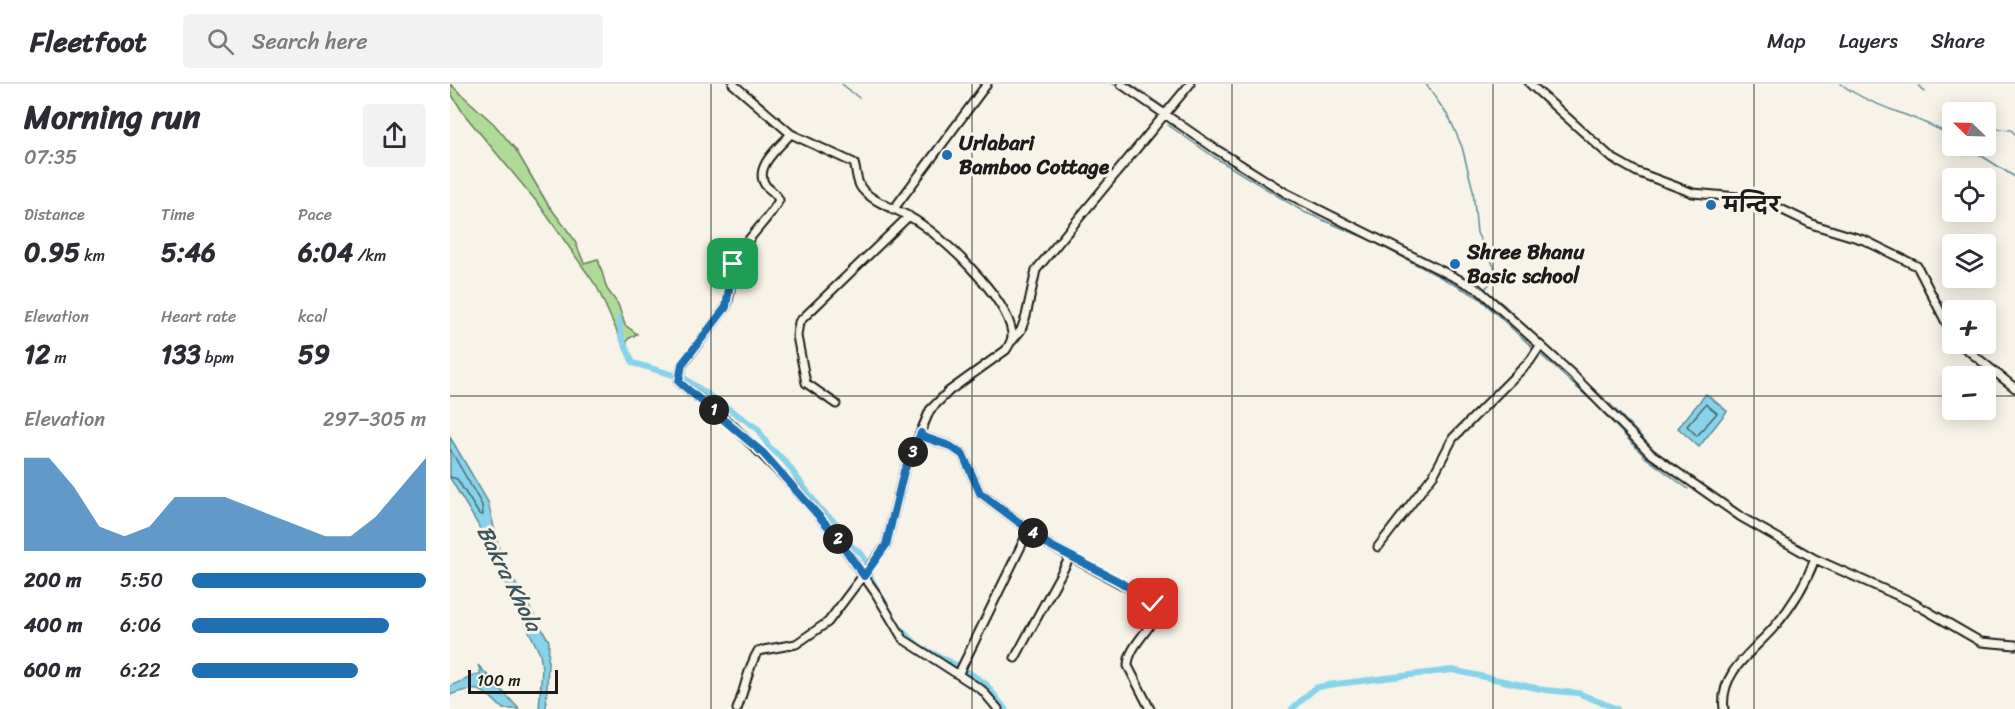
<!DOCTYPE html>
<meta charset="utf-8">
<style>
:root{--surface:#fff;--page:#f2f2f3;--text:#2b2b33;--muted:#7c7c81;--line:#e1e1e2;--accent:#1f6fb2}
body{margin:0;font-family:Sriracha,"Playpen Sans Deva",sans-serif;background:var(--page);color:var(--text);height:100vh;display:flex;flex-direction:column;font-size:22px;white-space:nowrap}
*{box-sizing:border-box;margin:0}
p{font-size:20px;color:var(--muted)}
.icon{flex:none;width:33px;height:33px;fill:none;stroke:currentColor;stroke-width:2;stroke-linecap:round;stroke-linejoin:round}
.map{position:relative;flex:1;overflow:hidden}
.panel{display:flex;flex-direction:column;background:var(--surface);width:450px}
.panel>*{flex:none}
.needle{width:39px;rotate:293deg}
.tools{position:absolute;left:1492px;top:18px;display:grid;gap:12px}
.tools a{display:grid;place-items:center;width:54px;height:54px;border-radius:6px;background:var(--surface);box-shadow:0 3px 15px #0003;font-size:30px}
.scale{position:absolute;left:18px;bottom:15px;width:90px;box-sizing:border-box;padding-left:6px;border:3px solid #1c1c1c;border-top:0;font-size:16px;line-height:21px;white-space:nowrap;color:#1c1c1c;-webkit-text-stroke:4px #f7f3e8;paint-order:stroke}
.pin{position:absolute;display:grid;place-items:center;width:51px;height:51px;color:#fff;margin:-26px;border-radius:12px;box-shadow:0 3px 9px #0006}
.km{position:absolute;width:30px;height:30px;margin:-15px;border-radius:50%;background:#222;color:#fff;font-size:16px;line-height:30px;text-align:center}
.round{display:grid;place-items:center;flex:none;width:63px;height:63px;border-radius:6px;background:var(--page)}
.head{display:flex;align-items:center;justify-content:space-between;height:102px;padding:0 24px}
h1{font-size:33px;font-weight:700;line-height:45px}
.figures{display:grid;grid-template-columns:repeat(3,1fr);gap:9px;height:102px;padding:6px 24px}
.figures div{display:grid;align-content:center}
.figures b{font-size:26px;font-weight:700}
.figures small{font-size:16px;font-weight:400}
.figures p{font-size:16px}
.chart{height:168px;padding:12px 24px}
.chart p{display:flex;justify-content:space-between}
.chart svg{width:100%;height:108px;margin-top:6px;fill:var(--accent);opacity:.7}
ul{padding:0 24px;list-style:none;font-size:20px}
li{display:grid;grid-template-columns:96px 72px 1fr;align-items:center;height:45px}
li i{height:15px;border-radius:8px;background:var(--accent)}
header{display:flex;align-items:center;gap:36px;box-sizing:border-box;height:84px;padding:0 30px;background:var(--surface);border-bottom:2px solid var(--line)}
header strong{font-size:28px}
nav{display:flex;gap:33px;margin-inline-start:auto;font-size:21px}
.search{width:420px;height:54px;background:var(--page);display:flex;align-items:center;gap:15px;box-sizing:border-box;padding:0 21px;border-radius:6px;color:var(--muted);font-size:22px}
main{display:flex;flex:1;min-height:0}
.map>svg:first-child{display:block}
.green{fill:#b0da98;stroke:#667b5a;stroke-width:1.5}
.water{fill:#88d3e9;stroke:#5d8a97;stroke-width:1.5}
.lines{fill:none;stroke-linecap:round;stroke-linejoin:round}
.shore{stroke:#47656e;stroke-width:1.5}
.stream{stroke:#5d8a97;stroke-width:1.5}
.canal{stroke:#88d3e9;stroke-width:6}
.minor-casing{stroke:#1c1c1c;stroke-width:11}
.minor{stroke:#f7f3e8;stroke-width:7}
.route-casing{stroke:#fff;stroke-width:12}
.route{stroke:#1f6fb2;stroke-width:8}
.grid{fill:none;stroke:#1c1c1c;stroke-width:1.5;stroke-opacity:0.55}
.poi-dot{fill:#1f6fb2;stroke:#f7f3e8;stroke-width:2}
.labels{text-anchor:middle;stroke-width:6;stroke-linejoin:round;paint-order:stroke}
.poi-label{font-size:21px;font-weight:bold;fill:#1c1c1c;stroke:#f7f3e8;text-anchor:start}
.water-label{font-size:22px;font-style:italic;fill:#3c535a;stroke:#f7f3e8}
</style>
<header>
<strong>Fleetfoot</strong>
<div class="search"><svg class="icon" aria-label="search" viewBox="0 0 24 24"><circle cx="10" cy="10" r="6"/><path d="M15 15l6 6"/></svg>Search here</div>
<nav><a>Map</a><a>Layers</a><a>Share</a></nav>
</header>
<main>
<section class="panel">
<div class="head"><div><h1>Morning run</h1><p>07:35</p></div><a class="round"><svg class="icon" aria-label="share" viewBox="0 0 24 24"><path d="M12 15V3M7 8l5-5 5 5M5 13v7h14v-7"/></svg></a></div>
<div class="figures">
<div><p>Distance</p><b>0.95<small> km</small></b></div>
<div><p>Time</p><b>5:46</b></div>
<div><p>Pace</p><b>6:04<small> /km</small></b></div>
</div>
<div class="figures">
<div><p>Elevation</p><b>12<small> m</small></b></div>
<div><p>Heart rate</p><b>133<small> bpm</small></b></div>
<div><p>kcal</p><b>59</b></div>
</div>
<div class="chart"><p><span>Elevation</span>297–305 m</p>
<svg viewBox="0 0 160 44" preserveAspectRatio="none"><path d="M0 44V6L10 6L20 18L30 34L40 38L50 34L60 22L70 22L80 22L90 26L100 30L110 34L120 38L130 38L140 30L150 18L160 6V44z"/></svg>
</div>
<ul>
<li><b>200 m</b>5:50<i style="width:100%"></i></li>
<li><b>400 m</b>6:06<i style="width:84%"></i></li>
<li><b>600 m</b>6:22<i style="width:71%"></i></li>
</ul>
</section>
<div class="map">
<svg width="1565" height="625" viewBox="0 0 1565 625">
<rect width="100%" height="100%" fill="#f7f3e8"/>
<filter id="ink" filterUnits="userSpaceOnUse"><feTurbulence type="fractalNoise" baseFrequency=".0167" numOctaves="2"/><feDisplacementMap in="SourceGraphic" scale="12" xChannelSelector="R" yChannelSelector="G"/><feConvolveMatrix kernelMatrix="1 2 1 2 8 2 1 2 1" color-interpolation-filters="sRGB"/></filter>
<g filter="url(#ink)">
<path class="green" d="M0,0L44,40L66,66L97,119L124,155L134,179L148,175L157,205L168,220L175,241L187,250L178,255L175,265L147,203L91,123L14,30L0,8Z"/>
<path class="water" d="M1256,310L1277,327L1249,363L1228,344Z
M0,353L38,418L50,469L61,492L99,557L96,625H89L92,585L90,570L27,439L0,394Z
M28,581L69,625H53C33,605 27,600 0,611V602L31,589Z"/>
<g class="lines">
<path class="shore" d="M1256,320L1267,329L1247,352L1237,342Z
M0,365L32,421L33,431L29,430L7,395L0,393"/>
<path class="stream" d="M289,0L297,8
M392,0L409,14
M663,0L709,32
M681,0L715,24
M976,0L1000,35L1012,63L1023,106L1027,149L1048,190L1035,205
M1074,0L1152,69
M1391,0C1424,25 1468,31 1503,53
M1468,0L1475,8
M332,38L350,50L387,67
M718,41L764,73L854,128L920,156L1028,213L1083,264
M1536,44L1561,46L1565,50
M1516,62L1565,93
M1206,99L1242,112L1308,120L1362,145L1407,157
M1228,100L1243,105L1311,111L1367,137L1413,152
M1032,204L1053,220L1095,261
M1091,271L1144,319L1196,374L1238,405
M1129,292L1155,315
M1160,320L1211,373"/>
<path class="canal" d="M169,234L171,252L183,279L234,294L308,345L319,363L335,377L370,425L393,445L398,459L412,470L417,479
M421,486L420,493L441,530
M449,544L470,563L508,582
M515,586L536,600L555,625
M842,625L865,604L878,601L1002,586L1095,606L1128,609L1167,625"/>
<defs>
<path id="minor" d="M283,0L341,50L404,79C407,88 406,98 412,105C424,119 445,124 460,133C491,150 557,213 562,249C563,256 559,261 556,266L499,307L480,326L454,387L436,461L378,538L346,560L308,567C297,585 295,606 287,625
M671,0L764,64L836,109L1028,205L1122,290L1200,369L1291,433L1365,475L1460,517L1531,558L1565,561
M1080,0L1162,74L1187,88L1243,109L1310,115L1364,141L1414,156L1467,182L1503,252
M341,50C330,62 302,84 316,102C321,107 326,109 329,116C318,137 298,152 287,173C278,189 283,207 276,223L232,281L229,298L283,342L343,402L383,448L425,508L453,555L532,606L548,625
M443,126L537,0
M562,257L571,246L576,232L586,186L740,0
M1510,260L1565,304
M386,320L356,299L347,252L349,238L459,132
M471,349V352L500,362L513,371L530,409L599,461L693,512L708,524C703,546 678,561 678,582L700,625
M928,463L984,390L1003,354L1080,277L1090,262
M565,574L620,473
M509,589L579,446
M1274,625C1269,588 1304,567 1325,542C1342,522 1356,499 1365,475"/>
</defs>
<use href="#minor" class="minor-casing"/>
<use href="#minor" class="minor"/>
</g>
</g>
<g class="lines" filter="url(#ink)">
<defs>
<path id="route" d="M283,180L276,223L232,280L229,298L313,369L383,448L414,492L436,461L454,387L471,349V352L500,362L513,371L530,409L599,461L670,498L703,520"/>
</defs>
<use href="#route" class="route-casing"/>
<use href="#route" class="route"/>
</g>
<path class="grid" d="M261,0V625M522,0V625M782,0V625M1043,0V625M1304,0V625M0,312H1503M1536,312H1565"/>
<g class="poi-dot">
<circle cx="497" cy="71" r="6"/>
<circle cx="1261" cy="121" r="6"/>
<circle cx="1005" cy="180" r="6"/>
</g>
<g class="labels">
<g class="poi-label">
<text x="509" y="66">Urlabari<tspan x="509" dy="24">Bamboo Cottage</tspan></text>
<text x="1273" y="128">मन्दिर</text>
<text x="1017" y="175">Shree Bhanu<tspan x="1017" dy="24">Basic school</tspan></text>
</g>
<g class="water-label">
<text transform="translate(60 494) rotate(63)" y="8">Bakra Khola</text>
</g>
</g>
</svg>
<div class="tools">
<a><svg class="needle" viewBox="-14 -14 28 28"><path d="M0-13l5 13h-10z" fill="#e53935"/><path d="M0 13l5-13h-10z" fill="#7c7c81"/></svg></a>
<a><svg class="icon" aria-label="locate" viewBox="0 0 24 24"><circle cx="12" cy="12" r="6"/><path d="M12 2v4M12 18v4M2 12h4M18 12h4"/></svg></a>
<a><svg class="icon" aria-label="layers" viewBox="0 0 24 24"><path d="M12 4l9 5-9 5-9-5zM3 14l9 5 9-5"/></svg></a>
<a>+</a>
<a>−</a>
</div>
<div class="scale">100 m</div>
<div class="pin" style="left:283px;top:180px;background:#1e9e55"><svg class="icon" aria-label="arrive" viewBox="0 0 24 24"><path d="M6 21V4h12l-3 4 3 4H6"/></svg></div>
<div class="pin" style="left:703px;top:520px;background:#d93025"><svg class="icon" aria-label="check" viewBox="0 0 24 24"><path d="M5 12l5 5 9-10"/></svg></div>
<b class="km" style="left:264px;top:326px">1</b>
<b class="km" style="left:388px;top:455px">2</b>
<b class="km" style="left:463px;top:368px">3</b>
<b class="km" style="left:583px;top:449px">4</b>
</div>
</main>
